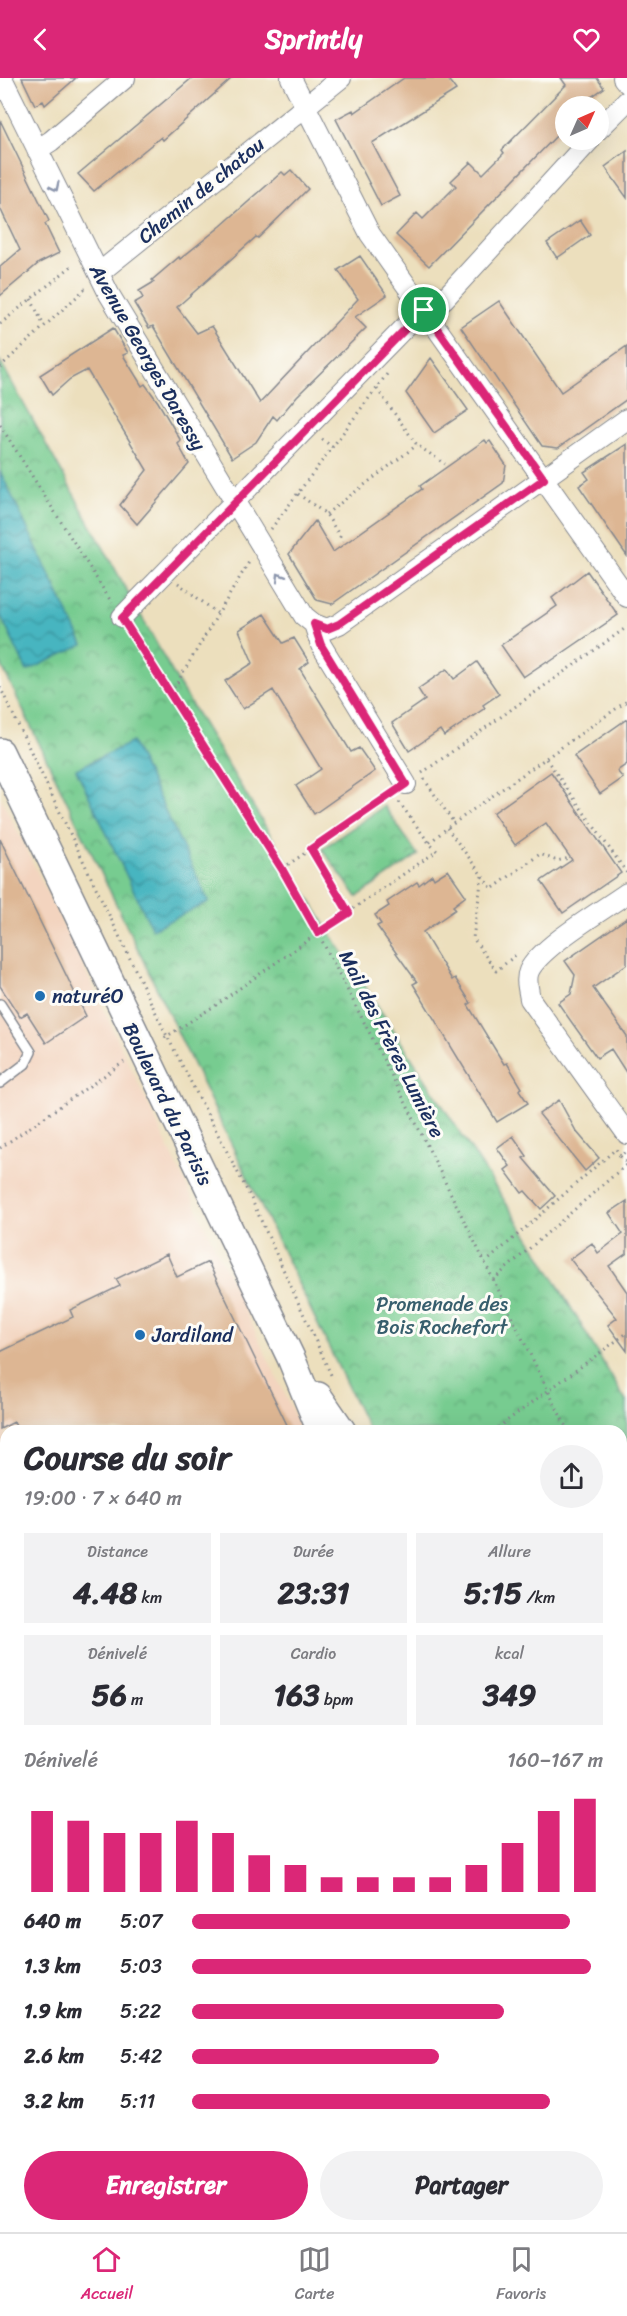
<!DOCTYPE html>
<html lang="fr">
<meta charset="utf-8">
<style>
:root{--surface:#fff;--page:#f2f2f3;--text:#2b2b33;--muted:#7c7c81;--line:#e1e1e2;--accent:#db2777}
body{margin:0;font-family:Sriracha,sans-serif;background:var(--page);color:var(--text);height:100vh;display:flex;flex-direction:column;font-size:22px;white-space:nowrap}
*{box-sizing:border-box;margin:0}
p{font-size:20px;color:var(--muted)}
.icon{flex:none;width:33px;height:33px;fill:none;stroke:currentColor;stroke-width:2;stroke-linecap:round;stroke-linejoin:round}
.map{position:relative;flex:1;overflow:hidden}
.panel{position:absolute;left:0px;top:1347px;width:627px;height:807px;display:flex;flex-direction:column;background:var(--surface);border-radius:18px 18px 0 0;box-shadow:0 6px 24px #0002}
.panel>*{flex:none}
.needle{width:39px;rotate:45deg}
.controls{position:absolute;left:555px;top:18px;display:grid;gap:12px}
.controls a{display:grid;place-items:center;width:54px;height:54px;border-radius:50%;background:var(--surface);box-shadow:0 6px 24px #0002;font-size:30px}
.pin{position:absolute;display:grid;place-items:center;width:51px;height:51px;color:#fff;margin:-26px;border:3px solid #fff;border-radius:50%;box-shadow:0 2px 6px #0007}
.round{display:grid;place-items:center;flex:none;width:63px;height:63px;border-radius:32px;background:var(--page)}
.overview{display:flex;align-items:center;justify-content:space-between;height:102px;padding:0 24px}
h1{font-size:33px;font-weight:700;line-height:45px}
.figures{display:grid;grid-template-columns:repeat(3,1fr);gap:9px;height:102px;padding:6px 24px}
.figures div{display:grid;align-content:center;border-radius:0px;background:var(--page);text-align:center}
.figures b{font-size:30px;font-weight:700}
.figures small{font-size:16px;font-weight:400}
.figures p{font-size:16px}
.chart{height:168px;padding:12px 24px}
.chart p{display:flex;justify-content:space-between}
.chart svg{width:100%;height:108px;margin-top:6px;stroke:var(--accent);stroke-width:6}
.button{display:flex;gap:12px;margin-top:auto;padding:12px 24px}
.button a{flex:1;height:69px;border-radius:36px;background:var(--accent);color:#fff;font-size:24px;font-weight:700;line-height:69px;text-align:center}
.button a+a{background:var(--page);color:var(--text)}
ul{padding:0 24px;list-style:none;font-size:20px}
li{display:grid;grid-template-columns:96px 72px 1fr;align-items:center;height:45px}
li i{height:15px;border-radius:8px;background:var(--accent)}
header{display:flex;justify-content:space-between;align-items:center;height:78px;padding:0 24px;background:var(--accent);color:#fff;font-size:27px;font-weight:700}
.dock{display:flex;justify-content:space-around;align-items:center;height:84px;border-top:2px solid var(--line);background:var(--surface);font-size:16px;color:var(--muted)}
.dock a{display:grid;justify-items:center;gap:3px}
.dock .active{color:var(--accent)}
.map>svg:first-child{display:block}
.built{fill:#f3d4bf}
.grass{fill:url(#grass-dots);stroke:#497e77;stroke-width:1.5}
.park{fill:url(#park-crowns);stroke:#497e77;stroke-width:1.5}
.water{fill:url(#water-waves);stroke:#30728f;stroke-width:1.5}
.building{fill:#ddb693}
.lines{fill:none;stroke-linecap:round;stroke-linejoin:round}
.lane-casing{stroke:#84878e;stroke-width:12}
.street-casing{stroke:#84878e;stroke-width:22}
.secondary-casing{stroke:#84878e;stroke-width:30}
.path{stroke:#84878e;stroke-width:3;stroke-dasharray:1.5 4.5;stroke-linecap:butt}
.lane{stroke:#fff;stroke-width:9}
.street{stroke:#fff;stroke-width:20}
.secondary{stroke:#fff;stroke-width:27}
.oneway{stroke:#8d97ae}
.route-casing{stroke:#fff;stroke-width:12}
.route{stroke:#db2777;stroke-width:8}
.poi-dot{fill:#1f6fb2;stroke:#fdfcf7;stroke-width:2}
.labels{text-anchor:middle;stroke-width:6;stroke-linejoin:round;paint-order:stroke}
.street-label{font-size:20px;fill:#1b2f5e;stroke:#fdfcf7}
.poi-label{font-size:20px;fill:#1b2f5e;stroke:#fdfcf7;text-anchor:start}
.park-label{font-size:20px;fill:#375e6d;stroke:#fdfcf7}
</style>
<header><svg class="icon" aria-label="back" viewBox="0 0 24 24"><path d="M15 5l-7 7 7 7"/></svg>Sprintly<svg class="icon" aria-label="heart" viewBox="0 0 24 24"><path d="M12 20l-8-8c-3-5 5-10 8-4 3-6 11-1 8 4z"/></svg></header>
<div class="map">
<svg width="627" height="2154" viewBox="0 0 627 2154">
<defs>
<pattern id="grass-dots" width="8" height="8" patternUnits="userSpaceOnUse" patternTransform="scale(1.5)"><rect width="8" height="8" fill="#77cc90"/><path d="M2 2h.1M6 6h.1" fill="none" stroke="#61a679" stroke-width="1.8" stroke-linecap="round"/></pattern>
<pattern id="park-crowns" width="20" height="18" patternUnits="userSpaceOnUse" patternTransform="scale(1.5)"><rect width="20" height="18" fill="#77cc90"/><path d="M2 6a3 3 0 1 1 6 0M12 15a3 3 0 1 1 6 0" fill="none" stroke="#61a679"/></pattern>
<pattern id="water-waves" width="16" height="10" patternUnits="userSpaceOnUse" patternTransform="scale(1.5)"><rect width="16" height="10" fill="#46b5c0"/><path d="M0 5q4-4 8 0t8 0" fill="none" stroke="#3a949f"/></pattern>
</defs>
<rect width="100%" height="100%" fill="#fdfcf7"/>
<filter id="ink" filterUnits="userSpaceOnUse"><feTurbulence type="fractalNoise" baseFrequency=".0167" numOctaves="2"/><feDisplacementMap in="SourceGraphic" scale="12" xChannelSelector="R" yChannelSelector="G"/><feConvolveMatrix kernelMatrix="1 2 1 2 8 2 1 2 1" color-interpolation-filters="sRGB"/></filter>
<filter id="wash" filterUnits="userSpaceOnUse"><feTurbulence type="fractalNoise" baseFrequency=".008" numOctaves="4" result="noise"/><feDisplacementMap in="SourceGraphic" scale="24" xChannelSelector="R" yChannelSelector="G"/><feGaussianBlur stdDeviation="1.35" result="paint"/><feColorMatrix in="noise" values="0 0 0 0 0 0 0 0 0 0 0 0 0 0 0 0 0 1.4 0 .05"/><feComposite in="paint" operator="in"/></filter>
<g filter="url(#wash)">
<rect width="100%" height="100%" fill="#ecdfbd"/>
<path class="built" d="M0,718L76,873L302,1353H6V1868L0,1872Z
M621,1785H627V2154H451L459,2148H621Z"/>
<path class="grass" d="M411,2148H447L439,2154H403Z"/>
<path class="park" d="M0,283L180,608L330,855L540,1177L627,1325V1726L621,1727V1353H369L0,584Z
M384,728L418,777L357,819L322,771Z"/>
<path class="water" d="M0,393L83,567L27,593L0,536Z
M132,664L209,824L152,851L76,691Z
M627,1926V1983C618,1966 619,1944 627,1926Z"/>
<g id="blocks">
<path class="building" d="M22,0H76L45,27L43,23L35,27Z
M192,0H232L163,62L161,59L94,113L78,96Z
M404,0H447L456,12L372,65L400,118L381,128L336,41L353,32L354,35Z
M561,0H597L604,10L578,28H566V48L429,188L396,157L417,135L423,141L456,108L451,103L471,84L483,96L504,75L502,72L566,7Z
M0,42L49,143L45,146L59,175L39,185L0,218V189L20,172L0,130Z
M627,73V120L605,89Z
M291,92L308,111L258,160L256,159L177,229L197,255L212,248L260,325L358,221L338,192L360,178L387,217L355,239L366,250L297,318L277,342L273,338L256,364L232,380L153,248L149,250L134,225L143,220L139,213L154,204L152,202L179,179L180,181L221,148L282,94L285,97Z
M580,142L590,157L557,180L547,165Z
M499,223L561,314L627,268V321L558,370L542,368L461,249Z
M113,250L128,275L123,277L142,308L145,306L158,324L181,363L178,366L189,386L137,446L120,427L147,392L87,292L70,301L52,317L40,297Z
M431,280L468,332L434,355L406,315Z
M485,362L487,365L490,363L506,387L503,405L332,526L317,522L289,476L315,443L333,474L422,411L420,408Z
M627,366V478L579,408L589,401L584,394Z
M587,493L618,537L548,585L547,583L523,599L501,567L557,528L552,520Z
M264,536L283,565L294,560L309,584L300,591L351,674L359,670L375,693L314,736L296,708L321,691L273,612L243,631L225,603L253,585L239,552Z
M477,584L499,616L483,627L485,630L444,658L440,652L409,673L392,645L425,622L418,611L447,591L454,601Z
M627,641V686L617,693L623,700L600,716L574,678Z
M551,694L621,795L563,835L541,803L572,782L546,745L515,767L493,735Z
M0,761L86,938L46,965L27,935L20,939L0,908Z
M448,792L466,818L453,828L456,831L423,854L452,902L455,900L471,925L468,927L504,986L507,985L522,1010L519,1012L528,1025L497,1044L413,906L417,904L377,848L381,846L375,837L389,828L387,824L417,804L419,807L432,797L434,801Z
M627,840V886L593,910L627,958V996L611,971L597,980L558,925L571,916L575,897L565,883Z
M559,1022L576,1053L599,1080L585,1093L539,1036Z
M513,1058L527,1078L523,1080L555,1118L541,1131L525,1113L522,1115L505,1092L510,1088L497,1070Z
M627,1123V1175L609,1188L627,1214V1273L608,1247L617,1240L570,1181L592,1165L598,1175L623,1156L609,1135Z
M167,1176L177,1199L208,1184L290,1353H18L14,1344L0,1351V1274L73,1239L70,1232L120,1208L116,1201Z"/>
</g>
</g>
<g filter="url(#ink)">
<use href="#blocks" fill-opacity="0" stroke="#84878e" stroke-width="1.5"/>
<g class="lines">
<defs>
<path id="lane" d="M0,926L31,974L25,986L0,1005
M0,1946L6,1942
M0,2020L6,2016
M621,2047L627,2055
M0,2092L6,2088
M29,2154L37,2148
M231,2154L240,2148"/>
<path id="street" d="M2,0L109,216L304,538L314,546L327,551L339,546L627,341
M291,0L370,156L627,519
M623,0L627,5
M598,52L627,23
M37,72L51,63L125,0
M99,195L341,0
M122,539L412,242L444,221L590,62
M314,546L321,567L406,706
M627,815C603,832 540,869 529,893C525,902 529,913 530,921L627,1056
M0,1666L6,1662"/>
<path id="secondary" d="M0,674L291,1280L321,1353
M318,1318L342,1353
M621,1746H627
M621,1767H627
M537,2148L538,2154"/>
</defs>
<use href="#lane" class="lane-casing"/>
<use href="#street" class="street-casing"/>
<use href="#secondary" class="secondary-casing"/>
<path class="path" d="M31,221L44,248
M0,246L73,187
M0,289L85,211L87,213
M377,311L417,367L445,386
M0,347L112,525
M322,361L332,369
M298,416L326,436L343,463
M326,436L417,367
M271,451L387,296
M178,505L217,535
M130,553L282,791L318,855L216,927L161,962
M0,609L167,958L250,1118L332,1299
M171,615L249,484
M546,681L627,795
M422,695L627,549
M424,701L454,745
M399,724L429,765
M447,750L492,811L540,776L557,783L569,780
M283,790L311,771
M482,798L473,860L496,893L517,876
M349,835L311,771L392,717
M0,1070L124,984
M485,1185L616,1071L620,1078
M493,1202L627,1086L620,1078L625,1074
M493,1353L627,1255
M568,1353L412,1037L318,855L437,773L429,765L447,750L627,623
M621,1455L627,1466
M621,1660L627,1658
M508,2148L509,2154"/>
<use href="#lane" class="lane"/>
<use href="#street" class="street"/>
<use href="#secondary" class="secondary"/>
</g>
<defs><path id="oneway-chevron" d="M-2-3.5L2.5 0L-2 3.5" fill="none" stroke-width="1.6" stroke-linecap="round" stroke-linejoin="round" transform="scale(1.5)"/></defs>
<g class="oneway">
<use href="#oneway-chevron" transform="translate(55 109) rotate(64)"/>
<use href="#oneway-chevron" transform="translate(280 499) rotate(-122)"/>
</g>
</g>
<g class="lines" filter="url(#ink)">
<defs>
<path id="route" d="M424,232L544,401L339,546L327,551L314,546L321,567L406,706L311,771L349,835L318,855L282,791L122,540Z"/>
</defs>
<use href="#route" class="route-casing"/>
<use href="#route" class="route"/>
</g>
<g class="poi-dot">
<circle cx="40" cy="918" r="6"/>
<circle cx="140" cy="1257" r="6"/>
</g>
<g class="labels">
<g class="street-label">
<text transform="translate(201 112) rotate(-39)" y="7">Chemin de chatou</text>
<text transform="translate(148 279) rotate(60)" y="7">Avenue Georges Daressy</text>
<text transform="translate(392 966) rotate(63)" y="7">Mail des Frères Lumière</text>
<text transform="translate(168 1026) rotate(64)" y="7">Boulevard du Parisis</text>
</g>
<g class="poi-label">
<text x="52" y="925">naturéO</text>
<text x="152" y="1264">Jardiland</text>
</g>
<g class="park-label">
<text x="442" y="1233">Promenade des<tspan x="442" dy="23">Bois Rochefort</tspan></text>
</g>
</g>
</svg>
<div class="controls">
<a><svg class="needle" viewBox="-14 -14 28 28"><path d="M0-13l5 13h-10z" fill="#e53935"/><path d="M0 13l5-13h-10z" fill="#7c7c81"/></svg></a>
</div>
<div class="pin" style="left:424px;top:232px;background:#1e9e55"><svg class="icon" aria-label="arrive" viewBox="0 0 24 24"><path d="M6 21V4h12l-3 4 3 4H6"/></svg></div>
<section class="panel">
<div class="overview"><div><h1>Course du soir</h1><p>19:00 · 7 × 640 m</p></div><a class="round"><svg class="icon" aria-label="share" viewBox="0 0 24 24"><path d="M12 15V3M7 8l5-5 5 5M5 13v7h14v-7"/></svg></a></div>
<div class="figures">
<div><p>Distance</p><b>4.48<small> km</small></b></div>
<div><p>Durée</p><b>23:31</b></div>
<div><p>Allure</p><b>5:15<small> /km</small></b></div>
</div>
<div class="figures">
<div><p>Dénivelé</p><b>56<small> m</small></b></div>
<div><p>Cardio</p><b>163<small> bpm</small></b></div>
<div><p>kcal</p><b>349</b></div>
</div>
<div class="chart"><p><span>Dénivelé</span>160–167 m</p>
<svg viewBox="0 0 160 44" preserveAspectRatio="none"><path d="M5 44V11M15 44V15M25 44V20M35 44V20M45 44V15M55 44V20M65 44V29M75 44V33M85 44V38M95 44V38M105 44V38M115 44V38M125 44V33M135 44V24M145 44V11M155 44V6"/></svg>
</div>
<ul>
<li><b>640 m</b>5:07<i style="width:92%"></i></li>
<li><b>1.3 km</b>5:03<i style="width:97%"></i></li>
<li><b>1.9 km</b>5:22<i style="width:76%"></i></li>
<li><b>2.6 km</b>5:42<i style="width:60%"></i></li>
<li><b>3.2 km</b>5:11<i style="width:87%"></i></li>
</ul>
<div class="button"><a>Enregistrer</a><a>Partager</a></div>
</section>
</div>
<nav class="dock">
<a class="active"><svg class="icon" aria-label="home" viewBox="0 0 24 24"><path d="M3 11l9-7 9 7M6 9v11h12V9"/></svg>Accueil</a>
<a><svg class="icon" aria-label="map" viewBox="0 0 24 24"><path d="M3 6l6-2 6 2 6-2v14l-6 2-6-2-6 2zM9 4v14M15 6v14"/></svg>Carte</a>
<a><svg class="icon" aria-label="saved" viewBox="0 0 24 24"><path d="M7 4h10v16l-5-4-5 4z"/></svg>Favoris</a>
</nav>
